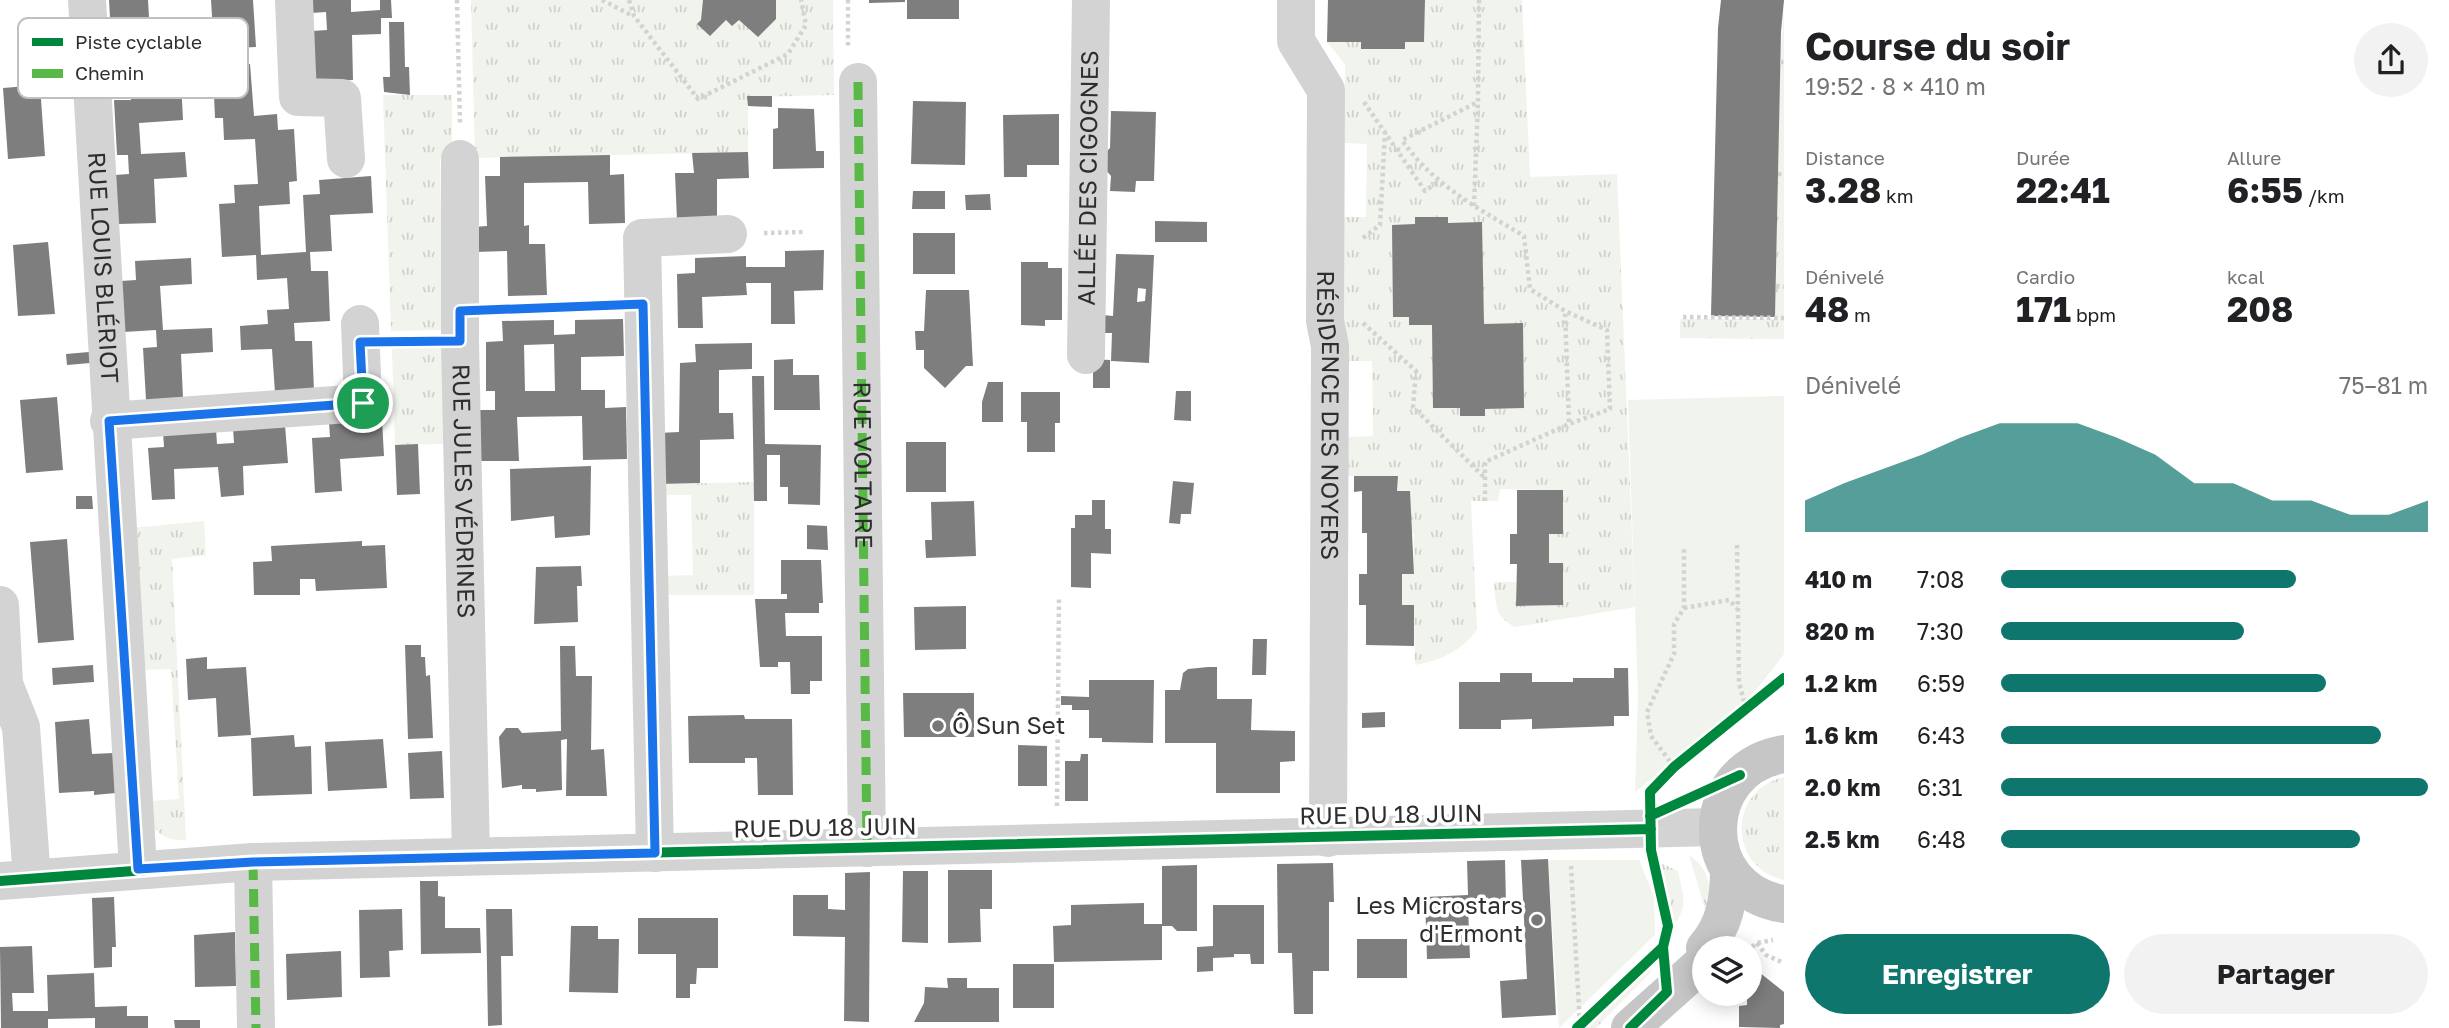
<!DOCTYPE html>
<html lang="fr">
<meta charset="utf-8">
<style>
:root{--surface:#fff;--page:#f2f2f2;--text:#202124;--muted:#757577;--accent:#0f766e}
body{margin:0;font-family:"Golos Text",sans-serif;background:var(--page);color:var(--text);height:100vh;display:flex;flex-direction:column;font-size:26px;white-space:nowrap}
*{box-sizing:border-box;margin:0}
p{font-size:23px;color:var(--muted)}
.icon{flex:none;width:38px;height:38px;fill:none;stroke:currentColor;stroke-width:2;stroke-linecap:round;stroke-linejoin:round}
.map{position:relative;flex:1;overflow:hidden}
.drawer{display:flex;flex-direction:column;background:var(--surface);width:665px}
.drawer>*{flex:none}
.tools{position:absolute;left:1692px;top:936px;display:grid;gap:14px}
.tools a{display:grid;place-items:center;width:70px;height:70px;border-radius:50%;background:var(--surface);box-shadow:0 4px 18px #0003;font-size:35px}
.pin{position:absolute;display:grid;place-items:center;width:60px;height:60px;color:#fff;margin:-30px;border:4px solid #fff;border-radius:50%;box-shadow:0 2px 7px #0007}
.round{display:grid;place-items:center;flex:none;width:74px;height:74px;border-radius:37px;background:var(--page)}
.head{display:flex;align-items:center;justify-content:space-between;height:119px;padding:0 21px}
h1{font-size:38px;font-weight:700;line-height:52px}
.metrics{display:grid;grid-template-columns:repeat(3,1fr);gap:10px;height:119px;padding:7px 21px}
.metrics div{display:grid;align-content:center}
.metrics b{font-size:35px;font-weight:700}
.metrics small{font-size:19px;font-weight:400}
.metrics p{font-size:19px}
.chart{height:196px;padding:14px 21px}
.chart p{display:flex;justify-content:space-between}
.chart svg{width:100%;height:126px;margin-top:7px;fill:var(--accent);opacity:.7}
.button{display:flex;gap:14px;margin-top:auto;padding:14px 21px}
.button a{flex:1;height:80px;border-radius:42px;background:var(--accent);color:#fff;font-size:28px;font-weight:700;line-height:80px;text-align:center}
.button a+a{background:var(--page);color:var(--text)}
ul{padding:0 21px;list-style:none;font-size:23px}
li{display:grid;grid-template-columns:112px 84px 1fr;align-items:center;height:52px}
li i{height:18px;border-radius:9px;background:var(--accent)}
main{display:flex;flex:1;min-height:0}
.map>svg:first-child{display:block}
.grass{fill:url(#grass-tufts)}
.park{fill:#f1f4ec}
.building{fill:#7e7e7e;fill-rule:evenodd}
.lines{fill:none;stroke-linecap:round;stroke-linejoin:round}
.path{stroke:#d3d3d3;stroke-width:4.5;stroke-dasharray:3.5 3.5;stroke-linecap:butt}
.minor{stroke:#d3d3d3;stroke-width:38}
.major{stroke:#c6c6c6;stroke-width:38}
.quiet{stroke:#58b947;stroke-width:9;stroke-dasharray:18 9;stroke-linecap:butt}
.cycleway-casing{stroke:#fff;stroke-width:15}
.cycleway{stroke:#00873e;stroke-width:10}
.route-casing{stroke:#fff;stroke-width:14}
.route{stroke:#1a73e8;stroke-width:9}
.poi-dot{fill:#777;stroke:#fff;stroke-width:2.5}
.labels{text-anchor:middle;stroke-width:7;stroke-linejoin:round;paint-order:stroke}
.street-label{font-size:24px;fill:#2e2e2e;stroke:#fff}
.poi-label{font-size:24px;fill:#2e2e2e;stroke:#fff;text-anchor:start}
.key{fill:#fff;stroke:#c0c0c0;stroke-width:2}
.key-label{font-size:19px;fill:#2e2e2e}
</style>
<main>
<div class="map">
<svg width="1784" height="1028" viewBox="0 0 1784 1028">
<defs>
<pattern id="grass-tufts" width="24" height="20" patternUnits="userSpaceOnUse" patternTransform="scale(1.75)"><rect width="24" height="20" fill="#f1f4ec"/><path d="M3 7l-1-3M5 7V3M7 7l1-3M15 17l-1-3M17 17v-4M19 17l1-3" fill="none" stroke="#cfd2cb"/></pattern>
</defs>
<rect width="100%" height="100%" fill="#fff"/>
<path class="grass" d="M471,0H833L834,95L748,97V152L475,158Z
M1425,0H1522L1530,177L1617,174L1635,607L1515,627C1494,616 1496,604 1494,582H1516L1517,606L1563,605V564L1549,563V534L1563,533V490L1500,489L1498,501H1471L1477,629C1463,651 1439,661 1415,665L1414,605H1402V574H1414V533H1410L1397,491L1398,477L1347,476L1348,437L1373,436L1372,361H1347L1341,317L1343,217H1366L1367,144L1344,143L1345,64L1327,42H1361V49H1405V42L1424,41Z
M1784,9V339L1680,338V319H1775L1780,62Z
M383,95H452V158L440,159L443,330L391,331Z
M392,348H445L447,444L395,445Z
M754,482V595H662V576L693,575L691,495H659V484Z
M204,521L206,555L172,559L186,840C158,842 150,826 148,801L179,799L171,669L141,670L132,528Z
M1784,777V880C1727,867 1728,790 1784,777Z
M1689,855C1713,872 1711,890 1707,916Z
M1661,863L1678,871C1682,890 1689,906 1675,923Z
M1655,958L1650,973L1596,1028H1583Z"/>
<path class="park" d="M1784,396V654L1749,699L1635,792L1638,695L1628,400Z
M1548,860H1639L1654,896L1655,935L1559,1028Z"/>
<path class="building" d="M109,0H148L151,52L112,54Z
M211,0H253L256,47L235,48L236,65L250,64L254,116L277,114L278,130L294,129L297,181L289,182L290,204L259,206L261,255L306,252L303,195L320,194L319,180L371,176L373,213L330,215L332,251L310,252L311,271H328L330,321L294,323L295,341H312L314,391L275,393L272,349L241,350L240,326L268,324L267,310L289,309L287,278L257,280L256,255L222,257L219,204L235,203L234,185L258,184L255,139L224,140L223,118H215L213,72L181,74L180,51L214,49Z
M311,0H351V12L380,10V0H391L392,18H381V34L352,35L353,80L313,82L312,31L327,30L326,12L311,13Z
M703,0H776V19L758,37L739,20L732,26L726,20L710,36L697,24L701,20Z
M869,0H905V2L869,3Z
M907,0H959V19H907Z
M1328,0H1425L1424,42H1405V49H1361V42H1327Z
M1721,0H1784L1781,32L1775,317L1711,316L1718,28Z
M389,22H404L405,67H409L410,95L384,92L383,77H390Z
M181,80L183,120L139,123L141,154L185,152L187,177L154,179L156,223L118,224L115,175L129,174L128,155H117L114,100H131L130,83Z
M40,85L45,156L8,159L3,88Z
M747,96H772V107L748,106Z
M913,101L966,102L965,165L911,164Z
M778,108L814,109L816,151H824V168L773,169V129L778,128Z
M1111,111L1156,112L1154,181H1136L1135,192L1110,191L1111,176L1105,169V153L1110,148Z
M1059,114V165H1027V177H1004L1003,115Z
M748,152L749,178L717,179V221H677L675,173H694L692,153Z
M610,155V175L624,174L625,223L589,224L588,182L524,183V226L529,225V244H545L547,295L508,296L507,251L474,252L473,227L487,226L485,176H500V157Z
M913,191H945V209H912Z
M990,194L991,210H966L965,195Z
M1415,217H1448V223L1482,222L1484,324L1523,323L1524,408L1485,409V416H1460V408H1433L1432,325H1409V317H1393L1392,225L1415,224Z
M1155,221L1207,222V242H1155Z
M913,233H955V274H913Z
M48,242L55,314L18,316L13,245Z
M824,250L823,290L794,291L795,324H771V283H746L747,295L702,297L703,328H678L677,274L695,273V258L746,256V267H785V251Z
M1116,254L1154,255L1149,363L1111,361L1112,333H1102L1103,315L1113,316ZM1138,288L1146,289L1145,301L1137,302Z
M191,258L192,284L160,286L163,330L212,328L213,352L181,354L183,398L146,400L143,348L157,347L156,330L124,332L121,281L136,280L135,261Z
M1021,262H1048V268H1062V320H1045V326L1021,325Z
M926,290H969L973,366H966L945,388L924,368V350H916L915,331H924Z
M623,319L624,356L581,357V390H605V408L626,407L627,459L583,460L582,416L517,417L519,461H478L477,410H495V391H486V342L503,341L502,321L554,320V335L575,334V320ZM554,344L555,391H525L524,345Z
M752,343V369L719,370V413H733L734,439L700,440V483L659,484V433L679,432L680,363L696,362L695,344Z
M89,352L90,363L67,365L66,354Z
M793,359V375H819L820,410H774V360Z
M1093,359L1110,360V388H1093Z
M752,376H764L765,444L821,445L820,505L788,504V487H780V455H767V501H754Z
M988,382H1003V422H982V402Z
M1176,391H1191V421L1174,420Z
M1021,392H1060V423H1055V452H1027V422H1021Z
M57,397L63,470L26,473L20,400Z
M382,420L384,456L340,459L342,491L315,493L312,438L330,437L329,422Z
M285,425L288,463L243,466L244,495L221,497L218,467L174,469L175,499L152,500L148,448L164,447L163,432L216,429L217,444L234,443L233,428Z
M906,442H946V492H906Z
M418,444L420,494L397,495L395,445Z
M591,466L590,535L555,538L554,516L511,521L510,469Z
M1354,476H1398L1397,491H1410L1414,574H1402V605H1414V646L1366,645V605H1359V574H1367V533H1362V491L1354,492Z
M1173,481L1194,483L1191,514H1181L1180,524L1169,523Z
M1517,490H1563V534H1549V563H1563V605L1516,606L1517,564H1510V534H1517Z
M76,496H92L93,509H76Z
M1092,500H1105V529H1111V554L1091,553V588L1071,587V528H1075V515H1092Z
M974,501L976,556L926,558L925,540H932L931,502Z
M807,525L827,526L828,550L807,549Z
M67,539L74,640L38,643L30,542Z
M362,541V546L385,545L387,588L316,591L315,579H300V595H254L253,562L272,561L271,546Z
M781,560H821L823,603H819V613H785L786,636H822V681H810V694H791L790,662H778V667H760L755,599H787V594H781Z
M581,566L582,586H577L578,622L534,624L536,567Z
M966,606V649L915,650L914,607Z
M1253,639H1267L1266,675H1252Z
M405,645H421V657H425L426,676L430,675L433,738L408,739Z
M560,646H575L576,676H592L591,750L604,749L607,796H566L567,739L561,740L562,790L536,792V789H522V785L502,788L499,737L506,728H518L522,733L561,731Z
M207,657V669L246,667L251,735L218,737L216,698L188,700L186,659Z
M93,665L94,682L53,685L52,668Z
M1208,667H1217V699H1252L1251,730L1295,731V761L1280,762V793H1216V743H1165V690H1180L1183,673L1188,669Z
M1614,668H1628L1629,716H1614V726L1532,729V719L1501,720V729H1459V682H1500V673H1532V682H1573V678H1614Z
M1089,680H1154L1153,743L1102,742V738H1089V710H1072V705H1061V696L1089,697Z
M903,693H974V737H904Z
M1385,712V727L1362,728V713Z
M744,715L745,719H792L793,795H758L757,758H745V763H689L688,716Z
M89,719L92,754L113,753L116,793L94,795V791L59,793L55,722Z
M294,735L295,747L311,746L312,794L253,796L251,738Z
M383,739L387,788L328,791L325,742Z
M1018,745L1047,746V786H1018Z
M442,751L444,798L410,799L408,753Z
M1081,754H1088V801H1065V761H1080Z
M1548,859L1556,1015L1502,1018L1500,981L1527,979L1521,860Z
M1505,860L1506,904L1468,906L1470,958L1427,959L1425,897L1468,895L1467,861Z
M1333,863L1334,902H1329V971H1313V1014H1294L1292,953H1278L1277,864Z
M1197,865V931H1177L1172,926H1162V960L1054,962L1053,926L1071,925V905L1144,903V924H1162V866Z
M948,870H992V909H980L981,942L948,943Z
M903,871H928V943L902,942Z
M870,872L869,1022L844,1021L845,937L793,936V895H828V909L845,910V873Z
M420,881H438V896L445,897V928H480L481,953L421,954Z
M114,897L116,947H112V967L94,968L92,898Z
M1213,905H1264V964H1251L1250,954H1234V957L1213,958V971L1197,972V947L1213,946Z
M402,909L403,950L389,951L390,977L360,978L359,910Z
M486,909H512L513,956H501L502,1025L488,1026Z
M638,918H718V968H697L696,984H690V998H676V954H638Z
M571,926H598V939H619L618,993L569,992Z
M235,932L236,986L195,987L194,935Z
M1357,939H1407V978H1357Z
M32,946L34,993H12L13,1011H48L47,975L94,973L95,1007L127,1006V1016H148V1028H95V1018L48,1019V1028H1L0,947Z
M341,951L342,997L287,1000L286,954Z
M1013,964H1054V1008H1013Z
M1750,965L1784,992V1024L1780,1025V1028L1739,1027V1006L1747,1005V994H1750Z
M947,978H967V988H999V1022H914L924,1003L925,987L948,988Z
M174,1020H200V1028H175Z"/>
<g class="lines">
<path class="path" d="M457,0L460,124
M602,0L633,16
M629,0L634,16L698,99L788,54L806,25L801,0
M848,0V49
M1479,0L1478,102L1402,140C1432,184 1479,209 1524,236L1530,289L1565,311L1607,330L1610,409L1569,424L1565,311
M1780,62H1784
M1364,102L1425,191L1439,181
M1778,174H1784
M1474,206L1478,102
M764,233L804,232
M1363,238L1380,225L1385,132
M1776,286L1784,287
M496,310L606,306
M1683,317L1784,318
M1363,323L1416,371L1413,407L1484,477
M396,341H423
M1485,501V462L1569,424
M1737,545L1739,683L1746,708
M1684,608L1729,600L1737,608
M1674,767L1651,736L1647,712L1674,654V624L1684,608V548
M1057,806L1059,597
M1571,866L1580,1026
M1757,943L1766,955L1784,963
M1752,947L1757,943L1773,940"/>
<g class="minor">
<path id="s1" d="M87,0L138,869"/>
<path d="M294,0L298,97L342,98L346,159"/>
<path id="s2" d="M1296,0V41L1326,90L1325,321L1330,346L1328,838"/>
<path d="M858,82L867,848"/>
<path id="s3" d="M460,159V341L471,856"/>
<path id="s4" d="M1086,355L1091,0"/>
<path d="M109,421L363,403L360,324"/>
<path d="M0,605L4,684L21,727L32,879"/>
<path d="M655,853L642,238L728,234"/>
<path d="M253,862L256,1028"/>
<path d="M0,881L253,862L1717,827"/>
</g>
<path class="major" d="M1784,754C1696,768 1696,891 1784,904
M1705,948C1725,925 1729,900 1729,869
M1630,1028L1704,962"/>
<g class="quiet">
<path id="s5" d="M858,82L867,848"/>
<path d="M253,862L256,1028"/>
</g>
<defs>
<path id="cycleway" d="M1650,816L1740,775
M0,881L253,862L1651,829
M1577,1028L1663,947
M1630,1028L1667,992L1663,947L1668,926L1651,850L1650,792L1674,767L1784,678"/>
</defs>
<use href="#cycleway" class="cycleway-casing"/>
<use href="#cycleway" class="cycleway"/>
</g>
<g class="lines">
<defs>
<path id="route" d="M643,304L655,853L253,862L138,869L109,421L363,403L360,342L460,341V311Z"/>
</defs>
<use href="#route" class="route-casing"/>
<use href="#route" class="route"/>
</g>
<g class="poi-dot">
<circle cx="938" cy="726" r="7"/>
<circle cx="1537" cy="920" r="7"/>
</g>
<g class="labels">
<g class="street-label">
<text dy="8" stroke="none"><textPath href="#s4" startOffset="177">ALLÉE DES CIGOGNES</textPath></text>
<text dy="8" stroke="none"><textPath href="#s1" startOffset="268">RUE LOUIS BLÉRIOT</textPath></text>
<text dy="8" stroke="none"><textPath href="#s2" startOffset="424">RÉSIDENCE DES NOYERS</textPath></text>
<text dy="8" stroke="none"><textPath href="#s5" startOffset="383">RUE VOLTAIRE</textPath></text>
<text dy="8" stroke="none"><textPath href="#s3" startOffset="332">RUE JULES VÉDRINES</textPath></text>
<text transform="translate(1391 815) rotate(-1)" y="8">RUE DU 18 JUIN</text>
<text transform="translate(825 828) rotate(-1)" y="8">RUE DU 18 JUIN</text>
</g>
<g class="poi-label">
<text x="952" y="734">Ô Sun Set</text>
<text x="1523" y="914" text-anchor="end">Les Microstars<tspan x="1523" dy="28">d'Ermont</tspan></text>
</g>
</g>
<rect x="18" y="18" width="230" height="80" rx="10" class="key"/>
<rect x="32" y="38" width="31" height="8" fill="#00873e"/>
<rect x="32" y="69" width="31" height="9" fill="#58b947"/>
<g class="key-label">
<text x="75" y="49">Piste cyclable</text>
<text x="75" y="80">Chemin</text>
</g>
</svg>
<div class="tools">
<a><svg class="icon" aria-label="layers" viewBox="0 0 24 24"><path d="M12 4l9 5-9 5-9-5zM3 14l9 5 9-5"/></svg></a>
</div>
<div class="pin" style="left:363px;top:403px;background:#1e9e55"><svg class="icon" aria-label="arrive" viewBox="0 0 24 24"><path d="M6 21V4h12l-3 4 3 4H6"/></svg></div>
</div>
<section class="drawer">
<div class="head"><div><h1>Course du soir</h1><p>19:52 · 8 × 410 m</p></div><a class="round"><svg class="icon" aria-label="share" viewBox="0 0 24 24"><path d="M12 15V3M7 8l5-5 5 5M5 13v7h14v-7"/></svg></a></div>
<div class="metrics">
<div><p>Distance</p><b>3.28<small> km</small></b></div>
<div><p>Durée</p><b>22:41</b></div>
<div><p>Allure</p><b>6:55<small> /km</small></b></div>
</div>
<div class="metrics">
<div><p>Dénivelé</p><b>48<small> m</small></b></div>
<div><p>Cardio</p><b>171<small> bpm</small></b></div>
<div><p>kcal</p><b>208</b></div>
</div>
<div class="chart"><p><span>Dénivelé</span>75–81 m</p>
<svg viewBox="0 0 160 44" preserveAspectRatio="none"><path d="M0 44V33L10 27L20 22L30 17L40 11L50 6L60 6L70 6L80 11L90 17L100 27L110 27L120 33L130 33L140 38L150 38L160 33V44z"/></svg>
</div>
<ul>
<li><b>410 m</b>7:08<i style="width:69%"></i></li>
<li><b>820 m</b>7:30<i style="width:57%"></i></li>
<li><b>1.2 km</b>6:59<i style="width:76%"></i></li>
<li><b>1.6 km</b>6:43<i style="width:89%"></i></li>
<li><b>2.0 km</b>6:31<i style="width:100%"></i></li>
<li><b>2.5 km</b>6:48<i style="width:84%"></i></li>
</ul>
<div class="button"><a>Enregistrer</a><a>Partager</a></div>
</section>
</main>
